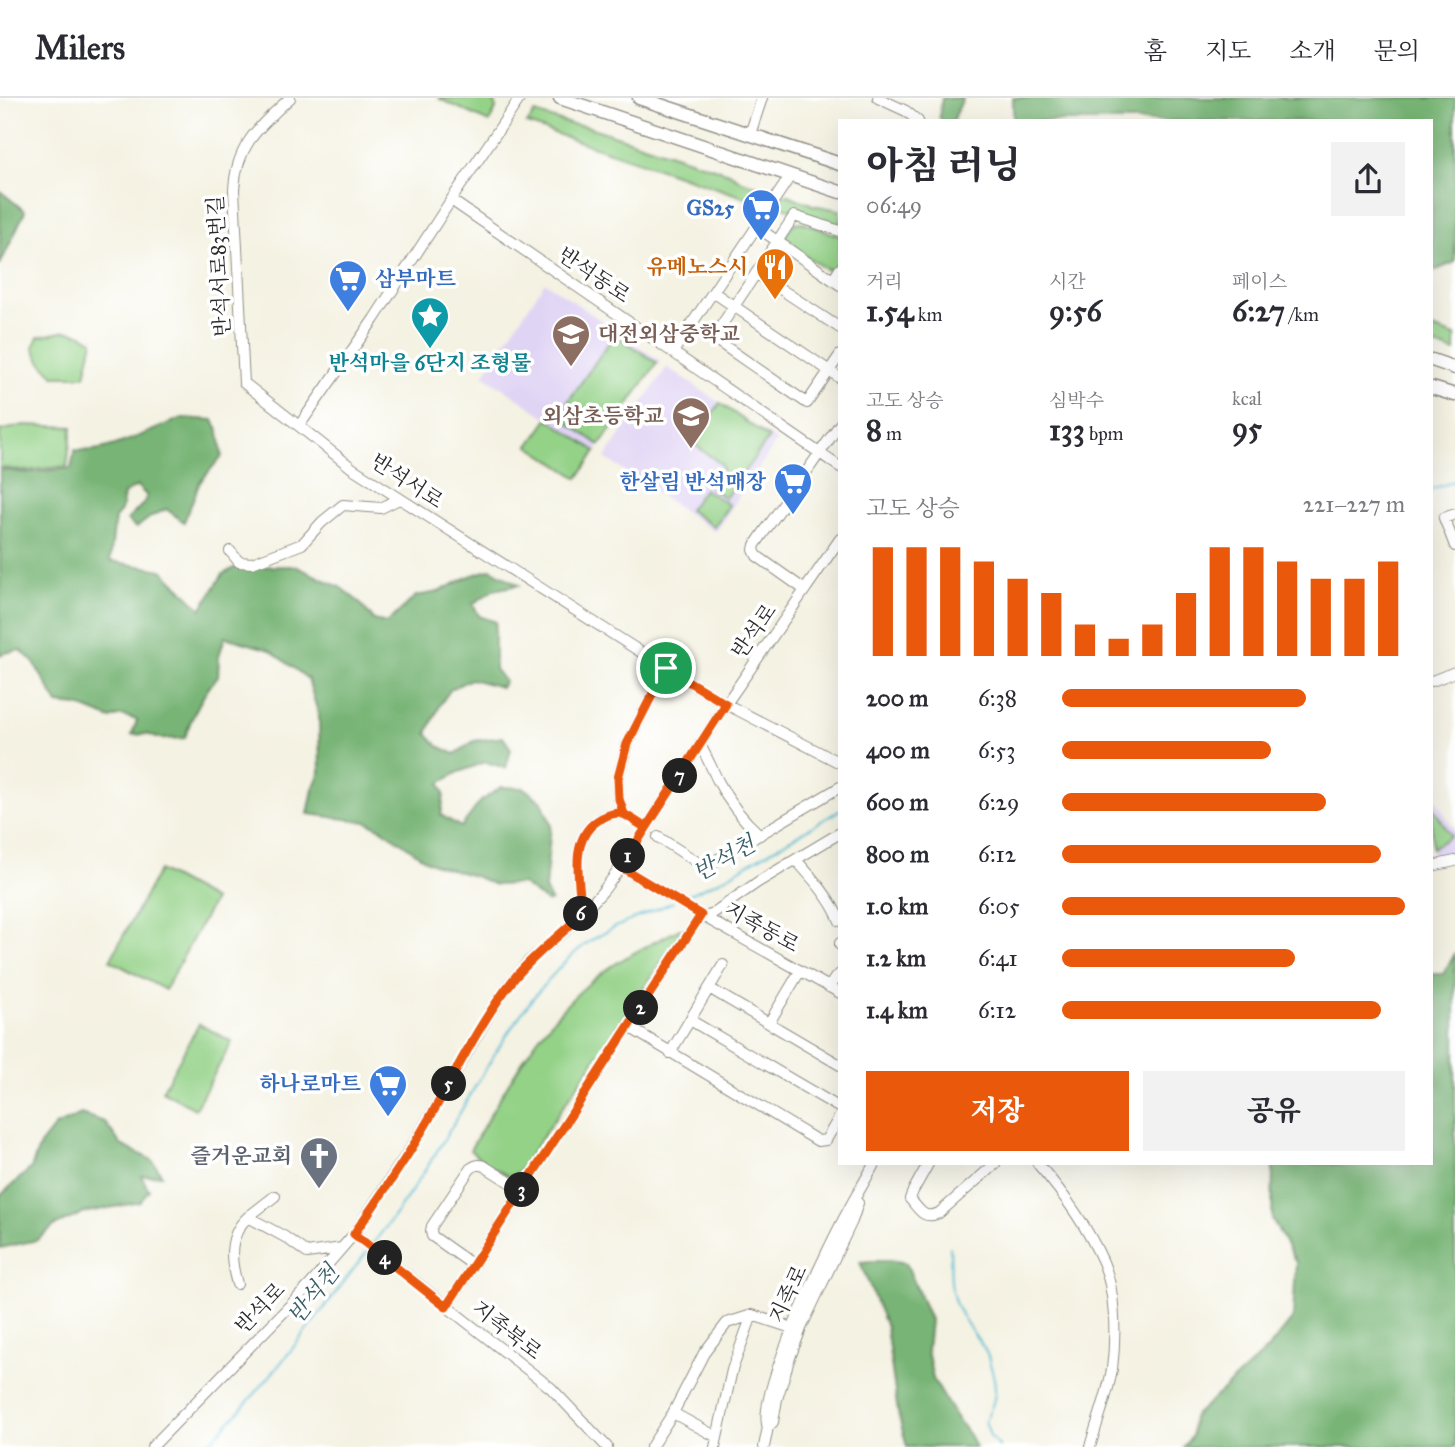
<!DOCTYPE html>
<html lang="ko">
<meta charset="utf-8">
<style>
:root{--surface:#fff;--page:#f2f2f3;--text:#2b2b33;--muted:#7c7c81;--line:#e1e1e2;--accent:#ea580c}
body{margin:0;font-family:"IM FELL Great Primer","Noto Serif KR",serif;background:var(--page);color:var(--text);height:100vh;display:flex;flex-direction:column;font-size:26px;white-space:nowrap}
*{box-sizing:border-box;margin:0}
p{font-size:23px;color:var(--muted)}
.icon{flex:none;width:38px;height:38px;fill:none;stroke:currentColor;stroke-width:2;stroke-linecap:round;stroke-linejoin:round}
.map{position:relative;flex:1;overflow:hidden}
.drawer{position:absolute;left:838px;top:21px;width:595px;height:1046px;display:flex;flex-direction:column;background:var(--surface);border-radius:0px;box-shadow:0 7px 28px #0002}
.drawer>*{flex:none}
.pin{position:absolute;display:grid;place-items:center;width:60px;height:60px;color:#fff;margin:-30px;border:4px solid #fff;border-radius:50%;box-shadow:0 2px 7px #0007}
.km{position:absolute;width:35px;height:35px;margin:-18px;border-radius:50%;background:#222;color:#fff;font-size:19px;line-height:35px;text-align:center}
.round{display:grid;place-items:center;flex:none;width:74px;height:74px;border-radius:0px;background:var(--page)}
.head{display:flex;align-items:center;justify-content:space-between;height:119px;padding:0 28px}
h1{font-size:38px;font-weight:800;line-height:52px}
.figures{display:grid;grid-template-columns:repeat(3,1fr);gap:10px;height:119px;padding:7px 28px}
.figures div{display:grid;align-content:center}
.figures b{font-size:30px;font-weight:800}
.figures small{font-size:19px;font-weight:400}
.figures p{font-size:19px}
.chart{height:196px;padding:14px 28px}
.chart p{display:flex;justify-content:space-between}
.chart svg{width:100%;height:126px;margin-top:7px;stroke:var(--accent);stroke-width:6}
.cta{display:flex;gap:14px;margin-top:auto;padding:14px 28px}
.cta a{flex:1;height:80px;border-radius:0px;background:var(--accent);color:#fff;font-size:28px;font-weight:800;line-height:80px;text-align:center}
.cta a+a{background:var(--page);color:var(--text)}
ul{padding:0 28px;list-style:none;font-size:23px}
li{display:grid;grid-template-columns:112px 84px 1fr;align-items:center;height:52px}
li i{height:18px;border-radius:9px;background:var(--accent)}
header{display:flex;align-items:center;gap:42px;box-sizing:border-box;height:98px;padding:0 35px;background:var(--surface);border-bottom:2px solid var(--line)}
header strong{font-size:33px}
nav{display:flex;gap:38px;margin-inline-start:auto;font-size:24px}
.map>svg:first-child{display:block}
.built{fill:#e0d4f4}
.green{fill:#94d288;stroke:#607e5a;stroke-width:2}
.forest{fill:#77b474;stroke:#517050;stroke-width:2}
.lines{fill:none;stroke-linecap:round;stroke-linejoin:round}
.stream{stroke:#54bad3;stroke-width:2}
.minor-casing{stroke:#908e86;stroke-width:12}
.major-casing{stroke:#908e86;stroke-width:15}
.minor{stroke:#fff;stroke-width:10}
.major{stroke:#fff;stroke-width:12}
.route-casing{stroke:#fff;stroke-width:14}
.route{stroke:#ea580c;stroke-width:9}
.labels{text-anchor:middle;stroke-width:7;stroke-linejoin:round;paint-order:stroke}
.shop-label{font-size:21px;font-weight:bold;fill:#366cbe;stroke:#fff;text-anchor:end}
.street-label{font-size:21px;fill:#2b2b2b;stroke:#fff}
.food-label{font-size:21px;font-weight:bold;fill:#c56008;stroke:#fff;text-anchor:end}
.education-label{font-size:21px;font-weight:bold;fill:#785e54;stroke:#fff;text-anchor:start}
.culture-label{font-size:21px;font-weight:bold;fill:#0d838f;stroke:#fff}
.worship-label{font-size:21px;font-weight:bold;fill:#5b616d;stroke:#fff;text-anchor:end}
.water-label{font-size:23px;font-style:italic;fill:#395d66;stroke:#fff}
</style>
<header>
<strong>Milers</strong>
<nav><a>홈</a><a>지도</a><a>소개</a><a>문의</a></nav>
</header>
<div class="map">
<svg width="1455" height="1349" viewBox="0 0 1455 1349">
<rect width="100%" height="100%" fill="#fff"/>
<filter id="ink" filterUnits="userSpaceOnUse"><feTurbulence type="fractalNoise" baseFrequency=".0143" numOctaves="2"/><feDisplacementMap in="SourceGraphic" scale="14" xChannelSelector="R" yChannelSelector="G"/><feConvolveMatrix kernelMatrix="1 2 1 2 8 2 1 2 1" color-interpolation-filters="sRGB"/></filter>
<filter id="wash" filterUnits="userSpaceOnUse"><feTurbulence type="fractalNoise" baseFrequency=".00686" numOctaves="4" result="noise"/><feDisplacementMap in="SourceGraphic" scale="28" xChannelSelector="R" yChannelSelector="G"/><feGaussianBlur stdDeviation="1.57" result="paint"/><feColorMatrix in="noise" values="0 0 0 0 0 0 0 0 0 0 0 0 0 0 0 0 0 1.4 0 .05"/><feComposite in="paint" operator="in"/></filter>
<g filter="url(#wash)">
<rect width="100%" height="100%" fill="#f4f2e2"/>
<path class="built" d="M545,184L660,263L596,353L483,277Z
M667,269L777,343L715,434L605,360Z
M1432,694L1455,733V754L1443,759L1432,761Z"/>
<path class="green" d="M438,0H494L496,11L489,24Z
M535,15L570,26L586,28L729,75L742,83L769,92L770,97L764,106L527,26Z
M788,97L813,107L840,112V128L777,107L783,98Z
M801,124L840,138V161L833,171L827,172L786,145L785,139L794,125Z
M1432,230L1455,238V254L1432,246Z
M65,233L80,236L93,243L85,278H54L40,263L33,249L38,239Z
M615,236L657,265L600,347L558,318Z
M720,305L769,340L725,400L711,390L723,373L721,366L695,347L694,344Z
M548,321L596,353L578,380L529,348Z
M24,327L72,329L67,368L23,373L0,369V333Z
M704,391L729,407L714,429L689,412Z
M1432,708L1451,738L1432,750Z
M159,772L214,802L165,892L110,862Z
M680,831L683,832L518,1075L508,1078L480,1061L470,1052C509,984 544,915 609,870C631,855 656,843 680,831Z
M199,926L232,944L195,1011L162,993Z"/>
<path class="forest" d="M942,0H963L953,23H942L939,19Z
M1013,0H1455V164L1432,174V23H1013Z
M0,93L25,113L0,167Z
M183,320L213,322L219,334L222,358L200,384L184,424L166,411L152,418L136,430L127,422L143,406L147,398L137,388L124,396L121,413L115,420L110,463L162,472L201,511L223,476L236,469L295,468L340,489L359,504L374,522L387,525L416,498L438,494L470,478L491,471L519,487L493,492L473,506L479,518L496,524L495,534V571L505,584L501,589L471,581L451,591L441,605L427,635L438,648L455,656L474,643L503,639L511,651L506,670L486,664L459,674L440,685L444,696L441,717L461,729L481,703L501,689L524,690L542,704L551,726L545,791L551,803L547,804L522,786L495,787L477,779L436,767L427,763L382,731L367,724L308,716L313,691L320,674L319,618L308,581L270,552L225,539L219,558L218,579C204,592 190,622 185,640L163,641L146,636L132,637L137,622L121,617L111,621L79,608L58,606L34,565L21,552L4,555L0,558V371L25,375L71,370L75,352C103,358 155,330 183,320Z
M1455,856V1349H1183L1192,1338L1193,1319L1268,1251L1293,1220L1296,1164L1272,1121L1273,1066H1432V876H1443Z
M81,1016L105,1024L121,1047L152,1062L162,1077L141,1078L149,1092L140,1104L83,1115L54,1128L37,1142L0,1150V1098L31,1070L40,1047L55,1028Z
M889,1162L906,1165L930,1222L927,1252L933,1281L955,1318L969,1337L976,1349H907L898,1315L886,1229L860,1164Z"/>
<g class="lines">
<path class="stream" d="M1432,391L1455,383
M681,800L721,782L840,712
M372,1147C399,1113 423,1077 445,1040C485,974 518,905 577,853C599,833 645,817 673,804
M950,1149C951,1167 949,1187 955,1204C961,1221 974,1235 984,1250C987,1255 989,1260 990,1266C998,1290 997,1301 985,1323L990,1338L1000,1349
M204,1349C266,1290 317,1219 369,1151"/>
</g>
</g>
<g filter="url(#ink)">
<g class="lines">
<defs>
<path id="minor" d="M290,0C259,29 236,47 234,92L244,285L299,328
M520,0L451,102L374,221L299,328L352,370L666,570L726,606L840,665
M878,0L906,13L918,23
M750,36L762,0
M451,102L840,369
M757,129L840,187
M840,133L794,118L713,240L807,305L840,257
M756,175L840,230
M833,182L840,171
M713,194L840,280
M673,254L791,77
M1455,416L1444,420L1455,448
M230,453L239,464L252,465L302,446L322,424L343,407L381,410L399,401
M805,492L757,458L754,452L755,447L840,326
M1432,583L1455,574
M700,647C707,659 712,671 718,683C728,703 743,722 760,737
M624,716L619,701L618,680L627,646L666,570
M658,739L705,769L840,689
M796,762C813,781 830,799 840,823
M1432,768L1455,763
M621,769L706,820L840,895
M582,816C580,786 568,742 597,723C620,708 626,717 646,730
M706,820L758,784L840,735
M840,845V847
M829,889L835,880L840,876
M709,890L840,967
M690,922L840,1010
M769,925L800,873
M629,929L818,1043L826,1042L840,1018
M670,955L723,867
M928,1066L913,1093L910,1101C920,1112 923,1122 939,1115L995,1066
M1038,1066C1063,1095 1087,1128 1103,1164C1116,1194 1116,1239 1112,1271C1108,1297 1097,1323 1090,1349
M275,1098L248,1119L285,1139L307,1155L342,1150
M354,1136L551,1290L607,1349
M473,1167L432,1138L431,1133L432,1128L470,1071C475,1067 478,1066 484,1068L522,1092
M237,1186C230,1162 228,1137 248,1119
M446,1209L701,817
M673,1315L717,1339
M768,1329C754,1301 830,1145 848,1113C856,1097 866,1082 874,1066
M152,1349L310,1187L354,1136L418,1039L491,913L511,884L529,863L565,833L582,816L603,793L621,769L726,606L840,441
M651,1349L673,1315L704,1255L727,1225L752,1217L792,1230
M715,1349L732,1272L752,1217
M764,1349L768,1329L773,1324L777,1301L789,1262L802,1228L852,1123L858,1105"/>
<path id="major" d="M560,0L840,94
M639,0L840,66
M1432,262L1455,270
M1432,290L1455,297"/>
</defs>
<use href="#minor" class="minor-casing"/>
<use href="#major" class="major-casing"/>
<use href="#minor" class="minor"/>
<use href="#major" class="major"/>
</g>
</g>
<g class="lines" filter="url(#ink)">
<defs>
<path id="route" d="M666,570L627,646L618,680L619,701L624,716L646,730L621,769L701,817L446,1209L354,1136C376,1104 399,1072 419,1038C450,987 475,930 513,882C533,857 559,839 582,816C580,786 568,743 597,723C620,708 626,717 646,730L726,606L666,570"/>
</defs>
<use href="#route" class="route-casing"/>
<use href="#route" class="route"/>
</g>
<defs>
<symbol id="supermarket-pin" viewBox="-11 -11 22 30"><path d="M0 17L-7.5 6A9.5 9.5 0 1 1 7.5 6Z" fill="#3f7fe0" stroke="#fff"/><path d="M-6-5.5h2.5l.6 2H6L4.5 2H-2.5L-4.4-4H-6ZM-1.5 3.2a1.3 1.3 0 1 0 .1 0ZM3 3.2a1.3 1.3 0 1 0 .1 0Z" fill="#fff"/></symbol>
<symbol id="restaurant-pin" viewBox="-11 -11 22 30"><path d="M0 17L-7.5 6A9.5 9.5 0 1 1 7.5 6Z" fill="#e8710a" stroke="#fff"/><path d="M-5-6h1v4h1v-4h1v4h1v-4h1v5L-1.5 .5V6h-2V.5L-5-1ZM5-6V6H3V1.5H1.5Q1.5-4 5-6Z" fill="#fff"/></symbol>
<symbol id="sight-pin" viewBox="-11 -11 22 30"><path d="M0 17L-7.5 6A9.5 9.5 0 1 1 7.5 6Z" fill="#0f9aa8" stroke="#fff"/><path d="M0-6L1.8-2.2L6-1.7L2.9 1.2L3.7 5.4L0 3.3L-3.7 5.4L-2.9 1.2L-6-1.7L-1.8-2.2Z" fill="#fff"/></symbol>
<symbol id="school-pin" viewBox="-11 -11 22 30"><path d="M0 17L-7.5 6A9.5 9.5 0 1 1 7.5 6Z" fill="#8d6e63" stroke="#fff"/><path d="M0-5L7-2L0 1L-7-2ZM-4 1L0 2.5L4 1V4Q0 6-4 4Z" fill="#fff"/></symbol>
<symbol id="church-pin" viewBox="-11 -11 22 30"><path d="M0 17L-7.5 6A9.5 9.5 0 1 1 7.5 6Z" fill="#6b7280" stroke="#fff"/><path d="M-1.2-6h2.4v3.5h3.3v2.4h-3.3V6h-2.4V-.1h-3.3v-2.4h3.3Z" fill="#fff"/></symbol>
</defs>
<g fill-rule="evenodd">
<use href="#supermarket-pin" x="739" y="88" width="44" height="60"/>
<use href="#restaurant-pin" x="753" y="147" width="44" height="60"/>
<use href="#supermarket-pin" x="326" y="159" width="44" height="60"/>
<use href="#sight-pin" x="408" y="196" width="44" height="60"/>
<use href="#school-pin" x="549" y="214" width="44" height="60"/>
<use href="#school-pin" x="669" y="296" width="44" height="60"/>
<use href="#supermarket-pin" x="771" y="362" width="44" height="60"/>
<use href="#supermarket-pin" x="366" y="964" width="44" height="60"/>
<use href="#church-pin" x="297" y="1036" width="44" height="60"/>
</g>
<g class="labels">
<g class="shop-label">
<text x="734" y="117">GS25</text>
<text x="375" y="188" text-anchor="start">삼부마트</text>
<text x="766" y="391">한살림 반석매장</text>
<text x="361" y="993">하나로마트</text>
</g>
<g class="street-label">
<text transform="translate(219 168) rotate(-93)" y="7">반석서로83번길</text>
<text transform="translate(594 177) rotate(34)" y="7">반석동로</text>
<text transform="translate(407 383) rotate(33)" y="7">반석서로</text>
<text transform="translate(754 533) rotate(-55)" y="7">반석로</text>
<text transform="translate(762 829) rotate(29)" y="7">지족동로</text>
<text transform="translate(788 1196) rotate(-65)" y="7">지족로</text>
<text transform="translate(260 1210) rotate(-46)" y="7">반석로</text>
<text transform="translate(507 1232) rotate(38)" y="7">지족북로</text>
</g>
<g class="food-label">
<text x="748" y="176">유메노스시</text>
</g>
<g class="education-label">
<text x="598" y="243">대전외삼중학교</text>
<text x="664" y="325" text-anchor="end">외삼초등학교</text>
</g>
<g class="culture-label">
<text x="430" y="272">반석마을 6단지 조형물</text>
</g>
<g class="worship-label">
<text x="292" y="1065">즐거운교회</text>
</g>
<g class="water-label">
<text transform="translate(724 760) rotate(-29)" y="8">반석천</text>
<text transform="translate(313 1196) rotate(-52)" y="8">반석천</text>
</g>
</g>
</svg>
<div class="pin" style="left:666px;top:570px;background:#1e9e55"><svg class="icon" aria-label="arrive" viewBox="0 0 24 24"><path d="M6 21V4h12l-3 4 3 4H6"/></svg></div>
<b class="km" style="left:628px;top:758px">1</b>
<b class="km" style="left:641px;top:910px">2</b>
<b class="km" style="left:522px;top:1092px">3</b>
<b class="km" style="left:385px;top:1160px">4</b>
<b class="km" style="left:449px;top:986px">5</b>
<b class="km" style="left:581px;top:816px">6</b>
<b class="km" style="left:680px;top:678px">7</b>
<section class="drawer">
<div class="head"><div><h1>아침 러닝</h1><p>06:49</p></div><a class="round"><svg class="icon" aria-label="share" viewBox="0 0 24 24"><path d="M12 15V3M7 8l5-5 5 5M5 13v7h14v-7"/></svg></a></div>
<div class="figures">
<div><p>거리</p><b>1.54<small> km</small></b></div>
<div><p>시간</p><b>9:56</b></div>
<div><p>페이스</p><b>6:27<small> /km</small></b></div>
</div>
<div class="figures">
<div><p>고도 상승</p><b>8<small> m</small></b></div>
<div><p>심박수</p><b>133<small> bpm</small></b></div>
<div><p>kcal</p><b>95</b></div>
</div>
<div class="chart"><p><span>고도 상승</span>221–227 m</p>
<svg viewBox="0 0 160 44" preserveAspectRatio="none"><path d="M5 44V6M15 44V6M25 44V6M35 44V11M45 44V17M55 44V22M65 44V33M75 44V38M85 44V33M95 44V22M105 44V6M115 44V6M125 44V11M135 44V17M145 44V17M155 44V11"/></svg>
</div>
<ul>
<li><b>200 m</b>6:38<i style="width:71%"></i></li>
<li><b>400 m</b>6:53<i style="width:61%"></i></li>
<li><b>600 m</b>6:29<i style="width:77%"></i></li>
<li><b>800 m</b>6:12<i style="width:93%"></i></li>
<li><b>1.0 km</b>6:05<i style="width:100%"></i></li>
<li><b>1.2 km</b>6:41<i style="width:68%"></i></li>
<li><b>1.4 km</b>6:12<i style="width:93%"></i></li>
</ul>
<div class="cta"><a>저장</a><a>공유</a></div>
</section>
</div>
